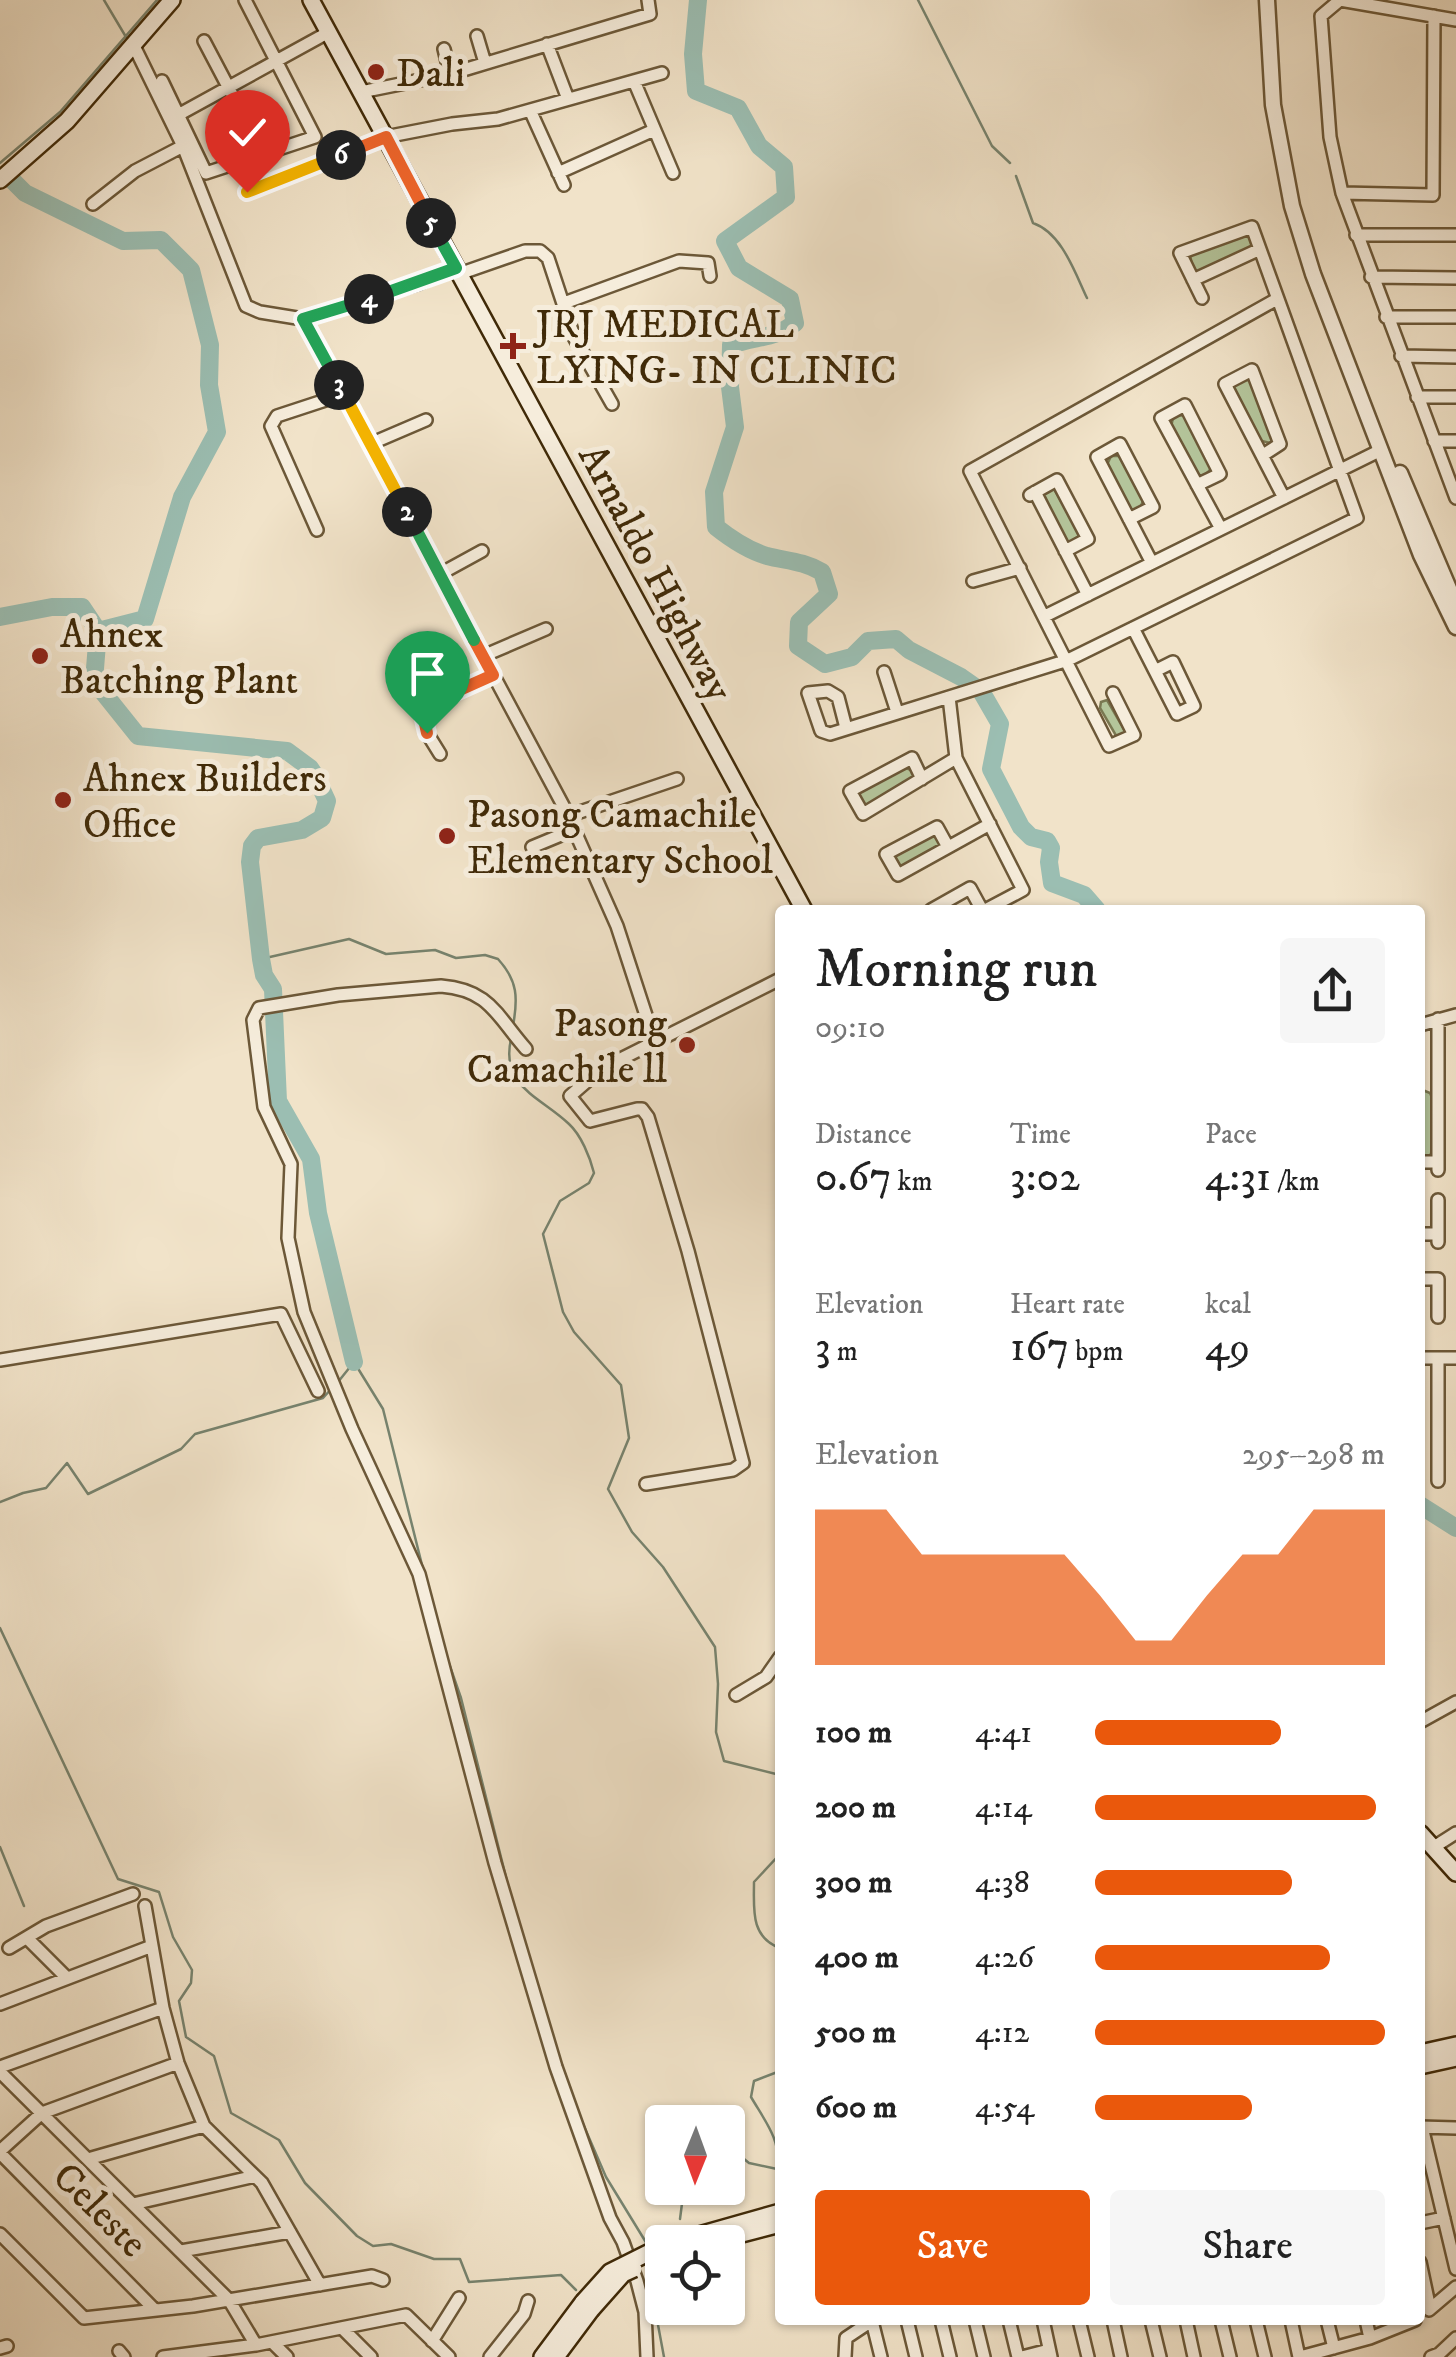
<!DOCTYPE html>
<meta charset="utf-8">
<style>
:root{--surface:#fff;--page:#f6f6f6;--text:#222;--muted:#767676;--accent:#ea580c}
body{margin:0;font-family:"IM FELL DW Pica",serif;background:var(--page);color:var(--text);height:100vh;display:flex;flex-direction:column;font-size:38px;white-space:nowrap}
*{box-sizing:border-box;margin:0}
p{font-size:32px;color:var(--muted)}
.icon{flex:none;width:55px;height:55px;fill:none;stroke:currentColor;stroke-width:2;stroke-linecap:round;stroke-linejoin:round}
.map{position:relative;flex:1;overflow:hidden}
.details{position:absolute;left:775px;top:905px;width:650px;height:1420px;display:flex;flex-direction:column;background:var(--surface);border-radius:10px;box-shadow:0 2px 8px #0004}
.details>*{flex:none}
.needle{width:65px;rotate:181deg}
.fabs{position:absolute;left:645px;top:2105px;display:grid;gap:20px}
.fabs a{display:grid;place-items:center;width:100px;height:100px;border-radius:10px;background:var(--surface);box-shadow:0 2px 8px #0004;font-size:50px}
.pin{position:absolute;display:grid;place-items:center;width:85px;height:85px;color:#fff;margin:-102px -42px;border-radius:50% 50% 50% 0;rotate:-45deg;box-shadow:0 0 10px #0007}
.pin .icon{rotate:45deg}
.km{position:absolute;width:50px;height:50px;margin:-25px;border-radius:50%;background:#222;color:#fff;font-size:28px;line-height:50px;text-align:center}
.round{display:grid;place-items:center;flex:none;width:105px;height:105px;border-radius:10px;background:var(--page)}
.head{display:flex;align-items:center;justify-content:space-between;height:170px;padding:0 40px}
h1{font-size:55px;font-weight:600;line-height:75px}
.metrics{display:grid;grid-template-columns:repeat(3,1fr);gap:15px;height:170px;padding:10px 40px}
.metrics div{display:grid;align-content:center}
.metrics b{font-size:42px;font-weight:600}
.metrics small{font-size:28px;font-weight:400}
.metrics p{font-size:28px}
.chart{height:280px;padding:20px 40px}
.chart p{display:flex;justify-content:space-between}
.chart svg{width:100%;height:180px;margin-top:10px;fill:var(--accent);opacity:.7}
.button{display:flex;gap:20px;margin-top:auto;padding:20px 40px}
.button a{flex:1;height:115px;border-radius:10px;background:var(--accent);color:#fff;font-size:40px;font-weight:600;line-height:115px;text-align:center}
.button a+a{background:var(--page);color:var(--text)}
ul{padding:0 40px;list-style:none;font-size:32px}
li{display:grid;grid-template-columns:160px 120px 1fr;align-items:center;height:75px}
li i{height:25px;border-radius:12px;background:var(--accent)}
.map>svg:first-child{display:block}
.green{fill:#b4c59b;stroke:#7a7852;stroke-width:2.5}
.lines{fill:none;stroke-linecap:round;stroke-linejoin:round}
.stream{stroke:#77836e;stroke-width:2.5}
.river{stroke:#9bbeb2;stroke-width:18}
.minor-casing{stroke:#6c5838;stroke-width:16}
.tertiary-casing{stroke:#6c5838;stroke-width:19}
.secondary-casing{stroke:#402a08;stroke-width:20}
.minor{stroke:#f6eddc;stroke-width:11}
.tertiary{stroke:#f6eddc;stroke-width:14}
.secondary{stroke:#f6eddc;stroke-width:15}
.secondary-bridge-casing{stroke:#402a08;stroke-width:20;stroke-linecap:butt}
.secondary-bridge{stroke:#f6eddc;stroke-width:15}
.split-1-casing{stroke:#fff;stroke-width:20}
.split-2-casing{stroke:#fff;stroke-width:20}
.split-3-casing{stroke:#fff;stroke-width:20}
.split-4-casing{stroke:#fff;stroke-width:20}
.split-5-casing{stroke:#fff;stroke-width:20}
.split-6-casing{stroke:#fff;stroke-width:20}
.split-7-casing{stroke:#fff;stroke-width:20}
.split-1{stroke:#f0652b;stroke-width:12}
.split-2{stroke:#22a559;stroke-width:12}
.split-3{stroke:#f5b400;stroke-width:12}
.split-4{stroke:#22a559;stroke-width:12}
.split-5{stroke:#22a559;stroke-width:12}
.split-6{stroke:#f0652b;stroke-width:12}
.split-7{stroke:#f5b400;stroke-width:12}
.poi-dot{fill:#8f2418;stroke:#f6eddc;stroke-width:4}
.labels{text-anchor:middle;stroke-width:10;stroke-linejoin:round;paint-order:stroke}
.poi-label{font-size:40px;fill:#402a08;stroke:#f6eddc;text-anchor:start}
.street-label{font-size:40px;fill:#402a08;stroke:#f6eddc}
</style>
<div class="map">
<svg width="1456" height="2357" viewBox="0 0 1456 2357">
<rect width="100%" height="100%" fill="#f1e3c9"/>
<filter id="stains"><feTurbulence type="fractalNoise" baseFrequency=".002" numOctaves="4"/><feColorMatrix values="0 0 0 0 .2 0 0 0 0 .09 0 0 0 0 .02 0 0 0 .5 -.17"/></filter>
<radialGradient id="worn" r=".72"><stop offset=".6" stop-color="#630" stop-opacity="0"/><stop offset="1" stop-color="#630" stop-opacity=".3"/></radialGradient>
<path class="green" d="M1249,233L1252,247L1197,272L1193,271L1190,255Z
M1244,379L1251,380L1274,438L1270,443L1258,440L1234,391L1235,384Z
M1179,415L1185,416L1212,468L1203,477L1194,473L1171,427L1173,418Z
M1111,456H1120L1144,499L1139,510L1129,509L1106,467Z
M1053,487L1080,535L1069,543L1063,540L1042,499L1043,493Z
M1107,700L1125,731V735L1118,739L1100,708L1101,702Z
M902,766L913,771L914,777L870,805L864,804L859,797L860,791Z
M936,834L942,844L906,868L899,867L894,860L895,853Z
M1420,1089L1430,1093L1433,1100V1148L1430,1156L1420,1159Z"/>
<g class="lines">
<path class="stream" d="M104,0L126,37
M918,0L992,146L1010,163
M0,163L60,112L157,0
M1016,176L1033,223C1062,233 1075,273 1087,298
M261,959L349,939L386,954L435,950L456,958L485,955L498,959C518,981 518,998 513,1026
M511,1039C500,1087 541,1097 569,1124C581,1135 590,1157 594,1173L589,1183L560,1201L543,1234L563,1312L574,1332L621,1385L629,1438L608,1489L632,1532L663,1567L715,1647L718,1684L716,1732L724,1761L780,1775
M338,1382L354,1362L383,1409L423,1569
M0,1502L23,1493L46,1488L67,1463L88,1494L181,1449L195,1434L323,1398L332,1388
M0,1628L118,1879L159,1892L173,1937L192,1970L191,1983L179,2001L186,2037L214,2056L231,2113L279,2140L305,2183L357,2236L373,2246L391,2244L434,2259H460L469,2282L561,2275L576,2290
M444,1649L461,1698L511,1897
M0,1847L24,1906
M780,1854L754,1882C754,1909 750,1937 780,1948
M577,2110L606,2177L647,2244
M728,2146L749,2163L777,2169C782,2141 765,2121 751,2097L754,2081L780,2071
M680,2219L684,2188
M652,2261L650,2282L664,2357"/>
<path class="river" d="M698,0L693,54L696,91L738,108L759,146L784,167L786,197L725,241L739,268L790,299L795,323C775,339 756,336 731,345L730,387L735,427L714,492L716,527C731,539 747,550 767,556C787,561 803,561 822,572L829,594L799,622L798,646L825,664L852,657L868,641L896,639L909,650L961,677L981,691L1000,724L991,769L1021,827L1031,837L1047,841L1051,848L1049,862L1052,883L1084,895L1097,910
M10,178L25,193L123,241L161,240L191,270L210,345L209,385L217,432L182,497L145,619L98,631
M0,617L52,607H82L98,631L94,681L138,736L287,751L310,768L316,777L327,801L322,818L302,830L258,838L252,846L250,862L261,959L264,975L273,989L278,1101L311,1159L318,1213L354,1362
M1420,1505L1456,1528"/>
<defs>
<path id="minor" d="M1340,0L1321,16L1330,137L1342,193L1456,498
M1340,0L1456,20
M477,36L485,63
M204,41L264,155
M547,44L568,99
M134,46L183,146
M444,49L450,74
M162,81L206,173L315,137L245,0
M634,81L673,173
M361,92L450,74L650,14L648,0
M530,110L564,185
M178,115L329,32
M558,173L654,130
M247,192L385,137L452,124L498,119L662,73
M1342,193L1433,195L1434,16
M93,204L135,171L183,146L246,306L260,312L303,319L420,283L455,268
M1356,235H1456
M459,274L525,251H540L548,258L574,337L612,404
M1371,277L1456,278
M1193,280L1258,250
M564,303L679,261L708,263L710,276
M1386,317H1456
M303,319L565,809L617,926L655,1043
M1401,356L1456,357
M1417,397H1456
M1434,441H1456
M370,444L426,420
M1263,455L1280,444L1252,370L1225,384L1284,498
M1197,485L1220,474L1185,405L1161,418L1221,529
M1035,492L1088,595
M1030,495L1057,480L1088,539L1065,551
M1129,519L1153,507L1120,444L1097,457L1152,563
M317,530L271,426L277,416L344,394
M440,574L482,551
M973,581L1020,568
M1045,616L1381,450
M1133,628L1177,714L1194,706L1173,662L1155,671
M483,656L546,629
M884,672L897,712
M1113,693L1134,735L1109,746L970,471L1277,299
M949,697L956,758L1023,890L985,910
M846,728L838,697L828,691L808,693L821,731L830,734L1068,660L1357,518L1252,227L1180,253L1202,298
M440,754L427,733L422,711L426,705L493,675
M922,779L912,758L850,791L863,814L956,758
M568,816L677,779
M532,847L573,830
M948,847L937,827L886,854L898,875L990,824
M931,910L970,888L982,910
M1438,1019V1170
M1420,1025L1456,1015
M526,1049C496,1015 490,990 441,986L338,995L259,1008L253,1020L264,1107L291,1164L288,1238L304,1312L352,1429L419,1574L495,1863L556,2067L610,2218L623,2242L637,2281L645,2312L647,2357
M1420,1162H1438
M1438,1200V1242
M1420,1234H1438
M1420,1279H1438V1317
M1420,1358H1456
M1438,1358V1481
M0,1360L281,1314L318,1391
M646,1484L733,1470L743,1463L688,1251L648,1117L642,1109H637L590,1121L570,1096L601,1069L780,979
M736,1695L766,1677L780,1657
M1420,1722L1456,1702
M1434,1847L1456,1833
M145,1906L163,2008L178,2063L204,2126L262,2183L320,2285
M27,1938L67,1978
M9,1948L46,1926L133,1894
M0,2004L152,1946
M0,2067L163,2008
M0,2072L229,2300L256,2345
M1420,2127L1456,2128
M1422,2127L1456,2269
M0,2151L42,2113L178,2063
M0,2153L155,2310
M88,2159L204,2126
M133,2204L255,2176
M1420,2223L1444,2218
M0,2234L84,2318L193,2306L372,2276L383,2280
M181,2251L290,2232
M1420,2262L1430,2309
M1429,2310L1456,2287
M907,2320L916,2357
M941,2320L950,2357
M975,2320L984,2357
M1009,2320L1018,2357
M1043,2320L1051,2357
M1079,2320L1088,2357
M1113,2320L1121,2357
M1151,2320L1160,2357
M1186,2320L1194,2357
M1221,2320L1230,2357
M1256,2320L1265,2357
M1291,2320L1299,2357
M1327,2320L1334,2348
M1366,2320L1370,2338
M872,2321L881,2357
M342,2328L371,2357
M432,2341L459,2298
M272,2342L287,2357
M0,2348L7,2346
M119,2351L124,2357
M163,2357L256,2345L406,2315L449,2357
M490,2357L524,2314L528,2301
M845,2357L846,2338L873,2320
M1022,2357L1049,2350
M1300,2357L1370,2338L1415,2320
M1431,2357L1439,2354L1456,2338"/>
<path id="tertiary" d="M1267,0L1273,105L1292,206L1313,274L1421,555L1456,627
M1400,473L1456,605"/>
<path id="secondary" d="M311,0L804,910
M0,180L67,121L172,0
M1420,1833L1456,1873
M1420,2053L1456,2045
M1420,2066L1456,2058
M674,2242L780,2212
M711,2242L780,2224
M542,2357L583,2302
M556,2357L591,2310"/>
</defs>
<use href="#minor" class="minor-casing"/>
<use href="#tertiary" class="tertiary-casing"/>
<use href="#secondary" class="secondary-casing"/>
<use href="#minor" class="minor"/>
<use href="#tertiary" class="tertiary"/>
<use href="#secondary" class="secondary"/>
<defs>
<path id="secondary-bridge" d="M583,2302L610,2272L662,2246
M591,2310L623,2274L634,2269"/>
</defs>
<use href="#secondary-bridge" class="secondary-bridge-casing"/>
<use href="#secondary-bridge" class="secondary-bridge"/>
</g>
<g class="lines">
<defs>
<path id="split-1" d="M427,733L422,710L426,705L493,675L474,640"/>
<path id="split-2" d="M407,512L474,640"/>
<path id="split-3" d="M339,385L407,512"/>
<path id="split-4" d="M339,385L303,319L369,299"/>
<path id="split-5" d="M369,299L456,268L431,223"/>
<path id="split-6" d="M341,155L386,137L431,223"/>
<path id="split-7" d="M247,192L341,155"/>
</defs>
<use href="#split-1" class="split-1-casing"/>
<use href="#split-2" class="split-2-casing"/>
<use href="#split-3" class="split-3-casing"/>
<use href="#split-4" class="split-4-casing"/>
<use href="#split-5" class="split-5-casing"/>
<use href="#split-6" class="split-6-casing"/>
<use href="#split-7" class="split-7-casing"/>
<use href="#split-1" class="split-1"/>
<use href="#split-2" class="split-2"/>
<use href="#split-3" class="split-3"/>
<use href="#split-4" class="split-4"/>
<use href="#split-5" class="split-5"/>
<use href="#split-6" class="split-6"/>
<use href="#split-7" class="split-7"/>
</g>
<g class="poi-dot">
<circle cx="376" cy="72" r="10"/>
<path d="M508 331h10v10h10v10h-10v10h-10v-10h-10v-10h10z"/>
<circle cx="40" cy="656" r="10"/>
<circle cx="63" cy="800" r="10"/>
<circle cx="447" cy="836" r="10"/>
<circle cx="687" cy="1045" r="10"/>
</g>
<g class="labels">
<g class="poi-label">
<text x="396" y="86">Dali</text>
<text x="536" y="337">JRJ MEDICAL<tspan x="536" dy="46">LYING- IN CLINIC</tspan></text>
<text x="60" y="647">Ahnex<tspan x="60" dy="46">Batching Plant</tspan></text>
<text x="83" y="791">Ahnex Builders<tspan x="83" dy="46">Office</tspan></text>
<text x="467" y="827">Pasong Camachile<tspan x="467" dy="46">Elementary School</tspan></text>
<text x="667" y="1036" text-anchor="end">Pasong<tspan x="667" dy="46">Camachile ll</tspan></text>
</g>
<g class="street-label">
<text transform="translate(657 572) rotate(62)" y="14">Arnaldo Highway</text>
<text transform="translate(101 2209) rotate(45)" y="14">Celeste</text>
</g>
</g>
<rect width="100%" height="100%" filter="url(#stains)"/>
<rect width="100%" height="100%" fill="url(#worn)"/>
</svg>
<div class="fabs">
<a><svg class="needle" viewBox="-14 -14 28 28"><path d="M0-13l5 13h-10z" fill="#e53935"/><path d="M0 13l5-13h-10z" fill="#767676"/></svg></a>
<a><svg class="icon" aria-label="locate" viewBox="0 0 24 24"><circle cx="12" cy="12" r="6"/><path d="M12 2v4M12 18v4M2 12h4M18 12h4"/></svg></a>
</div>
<div class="pin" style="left:427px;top:733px;background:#1e9e55"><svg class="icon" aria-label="arrive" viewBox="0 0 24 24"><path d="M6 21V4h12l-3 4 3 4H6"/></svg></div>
<div class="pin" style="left:247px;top:192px;background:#d93025"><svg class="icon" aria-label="check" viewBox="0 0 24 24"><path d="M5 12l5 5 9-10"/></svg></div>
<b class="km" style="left:407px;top:512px">2</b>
<b class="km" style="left:339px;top:385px">3</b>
<b class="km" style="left:369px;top:299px">4</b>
<b class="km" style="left:431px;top:223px">5</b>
<b class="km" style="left:341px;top:155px">6</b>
<section class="details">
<div class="head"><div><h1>Morning run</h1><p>09:10</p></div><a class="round"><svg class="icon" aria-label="share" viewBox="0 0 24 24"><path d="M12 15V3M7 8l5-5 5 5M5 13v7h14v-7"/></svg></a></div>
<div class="metrics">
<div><p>Distance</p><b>0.67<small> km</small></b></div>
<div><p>Time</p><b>3:02</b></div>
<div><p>Pace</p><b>4:31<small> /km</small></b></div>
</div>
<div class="metrics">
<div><p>Elevation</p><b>3<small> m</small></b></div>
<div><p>Heart rate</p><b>167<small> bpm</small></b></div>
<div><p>kcal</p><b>49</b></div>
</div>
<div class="chart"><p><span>Elevation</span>295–298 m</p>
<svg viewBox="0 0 160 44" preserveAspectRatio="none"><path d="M0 44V6L10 6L20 6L30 17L40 17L50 17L60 17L70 17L80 27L90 38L100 38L110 27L120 17L130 17L140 6L150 6L160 6V44z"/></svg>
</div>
<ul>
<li><b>100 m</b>4:41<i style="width:64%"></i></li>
<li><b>200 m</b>4:14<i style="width:97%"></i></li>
<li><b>300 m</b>4:38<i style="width:68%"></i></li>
<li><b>400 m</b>4:26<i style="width:81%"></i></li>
<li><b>500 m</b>4:12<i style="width:100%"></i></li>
<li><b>600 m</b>4:54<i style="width:54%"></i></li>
</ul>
<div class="button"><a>Save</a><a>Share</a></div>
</section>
</div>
